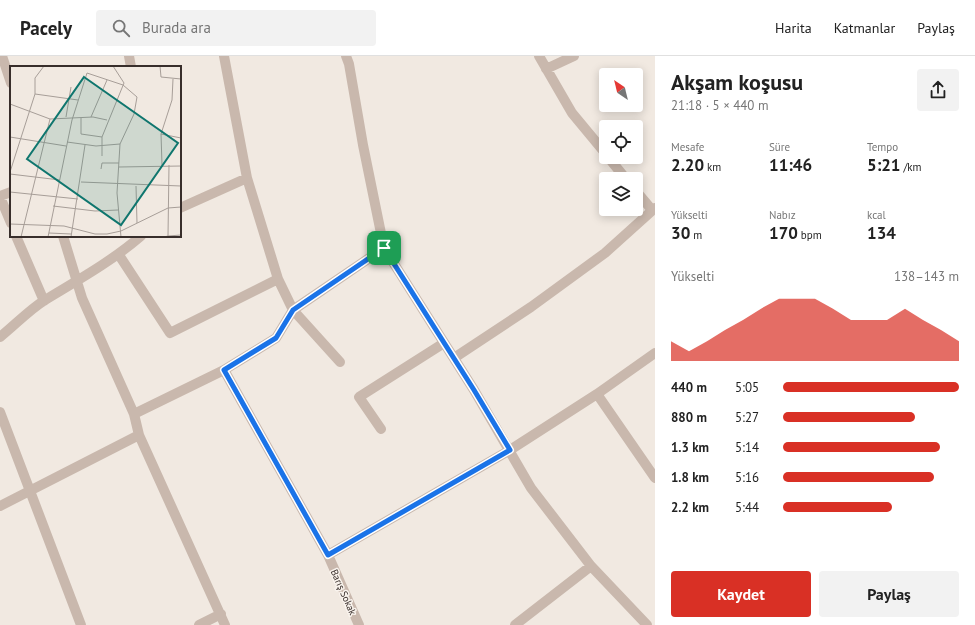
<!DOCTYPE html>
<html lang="tr">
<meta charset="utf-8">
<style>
:root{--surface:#fff;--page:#f2f2f2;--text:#222;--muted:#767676;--line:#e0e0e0;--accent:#d93025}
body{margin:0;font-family:"PT Sans",sans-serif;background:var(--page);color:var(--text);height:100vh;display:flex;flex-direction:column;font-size:15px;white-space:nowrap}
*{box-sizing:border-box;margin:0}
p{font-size:13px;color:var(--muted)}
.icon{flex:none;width:22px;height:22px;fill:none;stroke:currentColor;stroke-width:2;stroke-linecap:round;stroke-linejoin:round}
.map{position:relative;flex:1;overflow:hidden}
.side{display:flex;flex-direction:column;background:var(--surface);width:320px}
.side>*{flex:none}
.needle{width:26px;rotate:325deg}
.tools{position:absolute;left:599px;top:12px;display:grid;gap:8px}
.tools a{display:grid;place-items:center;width:44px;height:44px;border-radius:4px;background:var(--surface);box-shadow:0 2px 10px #0003;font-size:20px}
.pin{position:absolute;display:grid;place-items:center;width:34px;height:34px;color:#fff;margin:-17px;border-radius:8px;box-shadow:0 2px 6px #0006}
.round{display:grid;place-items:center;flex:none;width:42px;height:42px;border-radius:4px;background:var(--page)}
.head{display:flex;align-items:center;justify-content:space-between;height:68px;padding:0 16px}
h1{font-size:22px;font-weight:700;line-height:30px}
.metrics{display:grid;grid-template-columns:repeat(3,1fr);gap:6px;height:68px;padding:4px 16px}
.metrics div{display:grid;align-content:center}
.metrics b{font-size:17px;font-weight:700}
.metrics small{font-size:11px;font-weight:400}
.metrics p{font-size:11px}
.chart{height:112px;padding:8px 16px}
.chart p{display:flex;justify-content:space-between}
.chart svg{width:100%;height:72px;margin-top:4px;fill:var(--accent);opacity:.7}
.primary-button{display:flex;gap:8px;margin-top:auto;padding:8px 16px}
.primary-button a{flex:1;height:46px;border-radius:4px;background:var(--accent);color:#fff;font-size:16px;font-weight:700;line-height:46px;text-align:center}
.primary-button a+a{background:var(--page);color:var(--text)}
ul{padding:0 16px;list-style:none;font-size:13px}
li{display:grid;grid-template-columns:64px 48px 1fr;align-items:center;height:30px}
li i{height:10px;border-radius:5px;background:var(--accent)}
header{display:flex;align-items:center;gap:24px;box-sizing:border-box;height:56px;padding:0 20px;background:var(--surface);border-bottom:1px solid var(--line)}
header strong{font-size:19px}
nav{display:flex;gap:22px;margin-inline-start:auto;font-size:14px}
.search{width:280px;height:36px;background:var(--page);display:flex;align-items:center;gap:10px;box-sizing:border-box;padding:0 14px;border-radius:4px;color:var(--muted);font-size:15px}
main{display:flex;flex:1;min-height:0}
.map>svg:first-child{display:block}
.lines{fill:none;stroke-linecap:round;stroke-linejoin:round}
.minor{stroke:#c9b8ad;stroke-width:10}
.route-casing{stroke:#fff;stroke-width:8}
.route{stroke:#1a73e8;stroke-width:5}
.labels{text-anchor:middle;stroke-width:3;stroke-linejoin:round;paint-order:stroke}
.street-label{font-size:10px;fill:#382e2b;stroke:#f9f3ed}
.inset-road{fill:none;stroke:#a79e98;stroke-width:1}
.view{fill:#0f766e;fill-opacity:0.15;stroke:#0f766e;stroke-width:2}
.inset-edge{fill:none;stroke:#382e2b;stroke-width:2}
</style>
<header>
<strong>Pacely</strong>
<div class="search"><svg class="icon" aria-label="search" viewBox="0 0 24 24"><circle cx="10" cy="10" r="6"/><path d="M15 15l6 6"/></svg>Burada ara</div>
<nav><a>Harita</a><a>Katmanlar</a><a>Paylaş</a></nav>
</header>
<main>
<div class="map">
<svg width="655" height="569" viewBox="0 0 655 569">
<rect width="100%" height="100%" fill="#f1e9e1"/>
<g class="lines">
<path class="minor" d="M2,0L11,27
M129,0L131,11
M224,0L247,122L278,223L293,254L340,306
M346,0L349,8L363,89L384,192L474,334L531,432L591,510L647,569
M539,0L572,57L606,98
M546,13L574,0
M608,101L626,123
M636,135L652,154
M0,140L11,136
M0,141L11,167
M180,152L247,122
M16,180L44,245
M63,180L82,242L134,358L139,379L225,569
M119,199L170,277L278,223
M0,281C15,269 29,254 45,244C78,224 112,205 141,180
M454,302L531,251L605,197L655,152
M224,314L328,499L359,569
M597,338L655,422
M0,356L81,569
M134,358L224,314L276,282L293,254L384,192
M381,373L359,341L444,287
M0,450L139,379
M328,499L510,394L597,338L655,297
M199,569L221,558
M515,569L591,510"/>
</g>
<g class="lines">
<defs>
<path id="route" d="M384,192L474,334L510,394L328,499L224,314L276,282L293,254Z"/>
</defs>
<use href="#route" class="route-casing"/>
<use href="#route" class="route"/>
</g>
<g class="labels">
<g class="street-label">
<text transform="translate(344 536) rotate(66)" y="4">Barış Sokak</text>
</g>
</g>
<g transform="translate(10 10)">
<rect width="171" height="171" fill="#f1e9e1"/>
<path class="inset-road" d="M150,0L151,11L171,13M25,28L68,34M0,38L40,53M56,51L61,21M81,51L97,14M71,52V68L92,71M151,68L171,72M0,71L56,80M57,76L86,80L110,78M92,90V71L114,17L103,0M152,99L151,68L162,34L163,13M109,101L171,100M91,103L92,97H109M0,106L25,28V12L34,0M0,108L50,114M71,116L171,120M126,120L127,157M0,126L68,133M43,140L85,145L108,144M0,158L54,160L85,168H97L111,165L158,142L171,141M39,167L61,168M158,170L171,169M11,171L40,53L83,51L97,54M38,171L62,54L77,7L113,19L127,31L124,48L110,78L107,127L111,171M61,171L75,79M154,171L158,170L159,99"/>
<path class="view" d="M74,11L168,77L111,159L17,93Z"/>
<rect width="171" height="171" class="inset-edge"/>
</g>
</svg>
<div class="tools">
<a><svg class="needle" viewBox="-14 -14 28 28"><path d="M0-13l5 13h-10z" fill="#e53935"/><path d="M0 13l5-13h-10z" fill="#767676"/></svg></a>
<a><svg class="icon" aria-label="locate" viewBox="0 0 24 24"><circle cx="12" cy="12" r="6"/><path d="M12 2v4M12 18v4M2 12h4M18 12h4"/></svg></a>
<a><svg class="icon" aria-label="layers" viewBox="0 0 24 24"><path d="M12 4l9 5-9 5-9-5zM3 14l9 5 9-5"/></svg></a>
</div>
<div class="pin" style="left:384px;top:192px;background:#1e9e55"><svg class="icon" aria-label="arrive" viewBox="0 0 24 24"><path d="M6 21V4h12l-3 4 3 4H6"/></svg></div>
</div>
<section class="side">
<div class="head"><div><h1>Akşam koşusu</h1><p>21:18 · 5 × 440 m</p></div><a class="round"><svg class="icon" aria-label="share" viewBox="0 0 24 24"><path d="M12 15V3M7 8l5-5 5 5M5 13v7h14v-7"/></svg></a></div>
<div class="metrics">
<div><p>Mesafe</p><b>2.20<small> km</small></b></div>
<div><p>Süre</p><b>11:46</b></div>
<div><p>Tempo</p><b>5:21<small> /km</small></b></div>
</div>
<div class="metrics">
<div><p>Yükselti</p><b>30<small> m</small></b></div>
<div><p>Nabız</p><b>170<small> bpm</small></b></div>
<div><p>kcal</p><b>134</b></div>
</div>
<div class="chart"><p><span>Yükselti</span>138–143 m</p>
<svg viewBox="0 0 160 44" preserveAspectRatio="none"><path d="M0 44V32L10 38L20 32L30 25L40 19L50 12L60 6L70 6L80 6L90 12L100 19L110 19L120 19L130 12L140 19L150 25L160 32V44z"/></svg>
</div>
<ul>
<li><b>440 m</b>5:05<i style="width:100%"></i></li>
<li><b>880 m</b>5:27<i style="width:75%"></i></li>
<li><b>1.3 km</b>5:14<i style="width:89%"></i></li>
<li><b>1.8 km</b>5:16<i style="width:86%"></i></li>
<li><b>2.2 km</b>5:44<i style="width:62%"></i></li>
</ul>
<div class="primary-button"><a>Kaydet</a><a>Paylaş</a></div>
</section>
</main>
